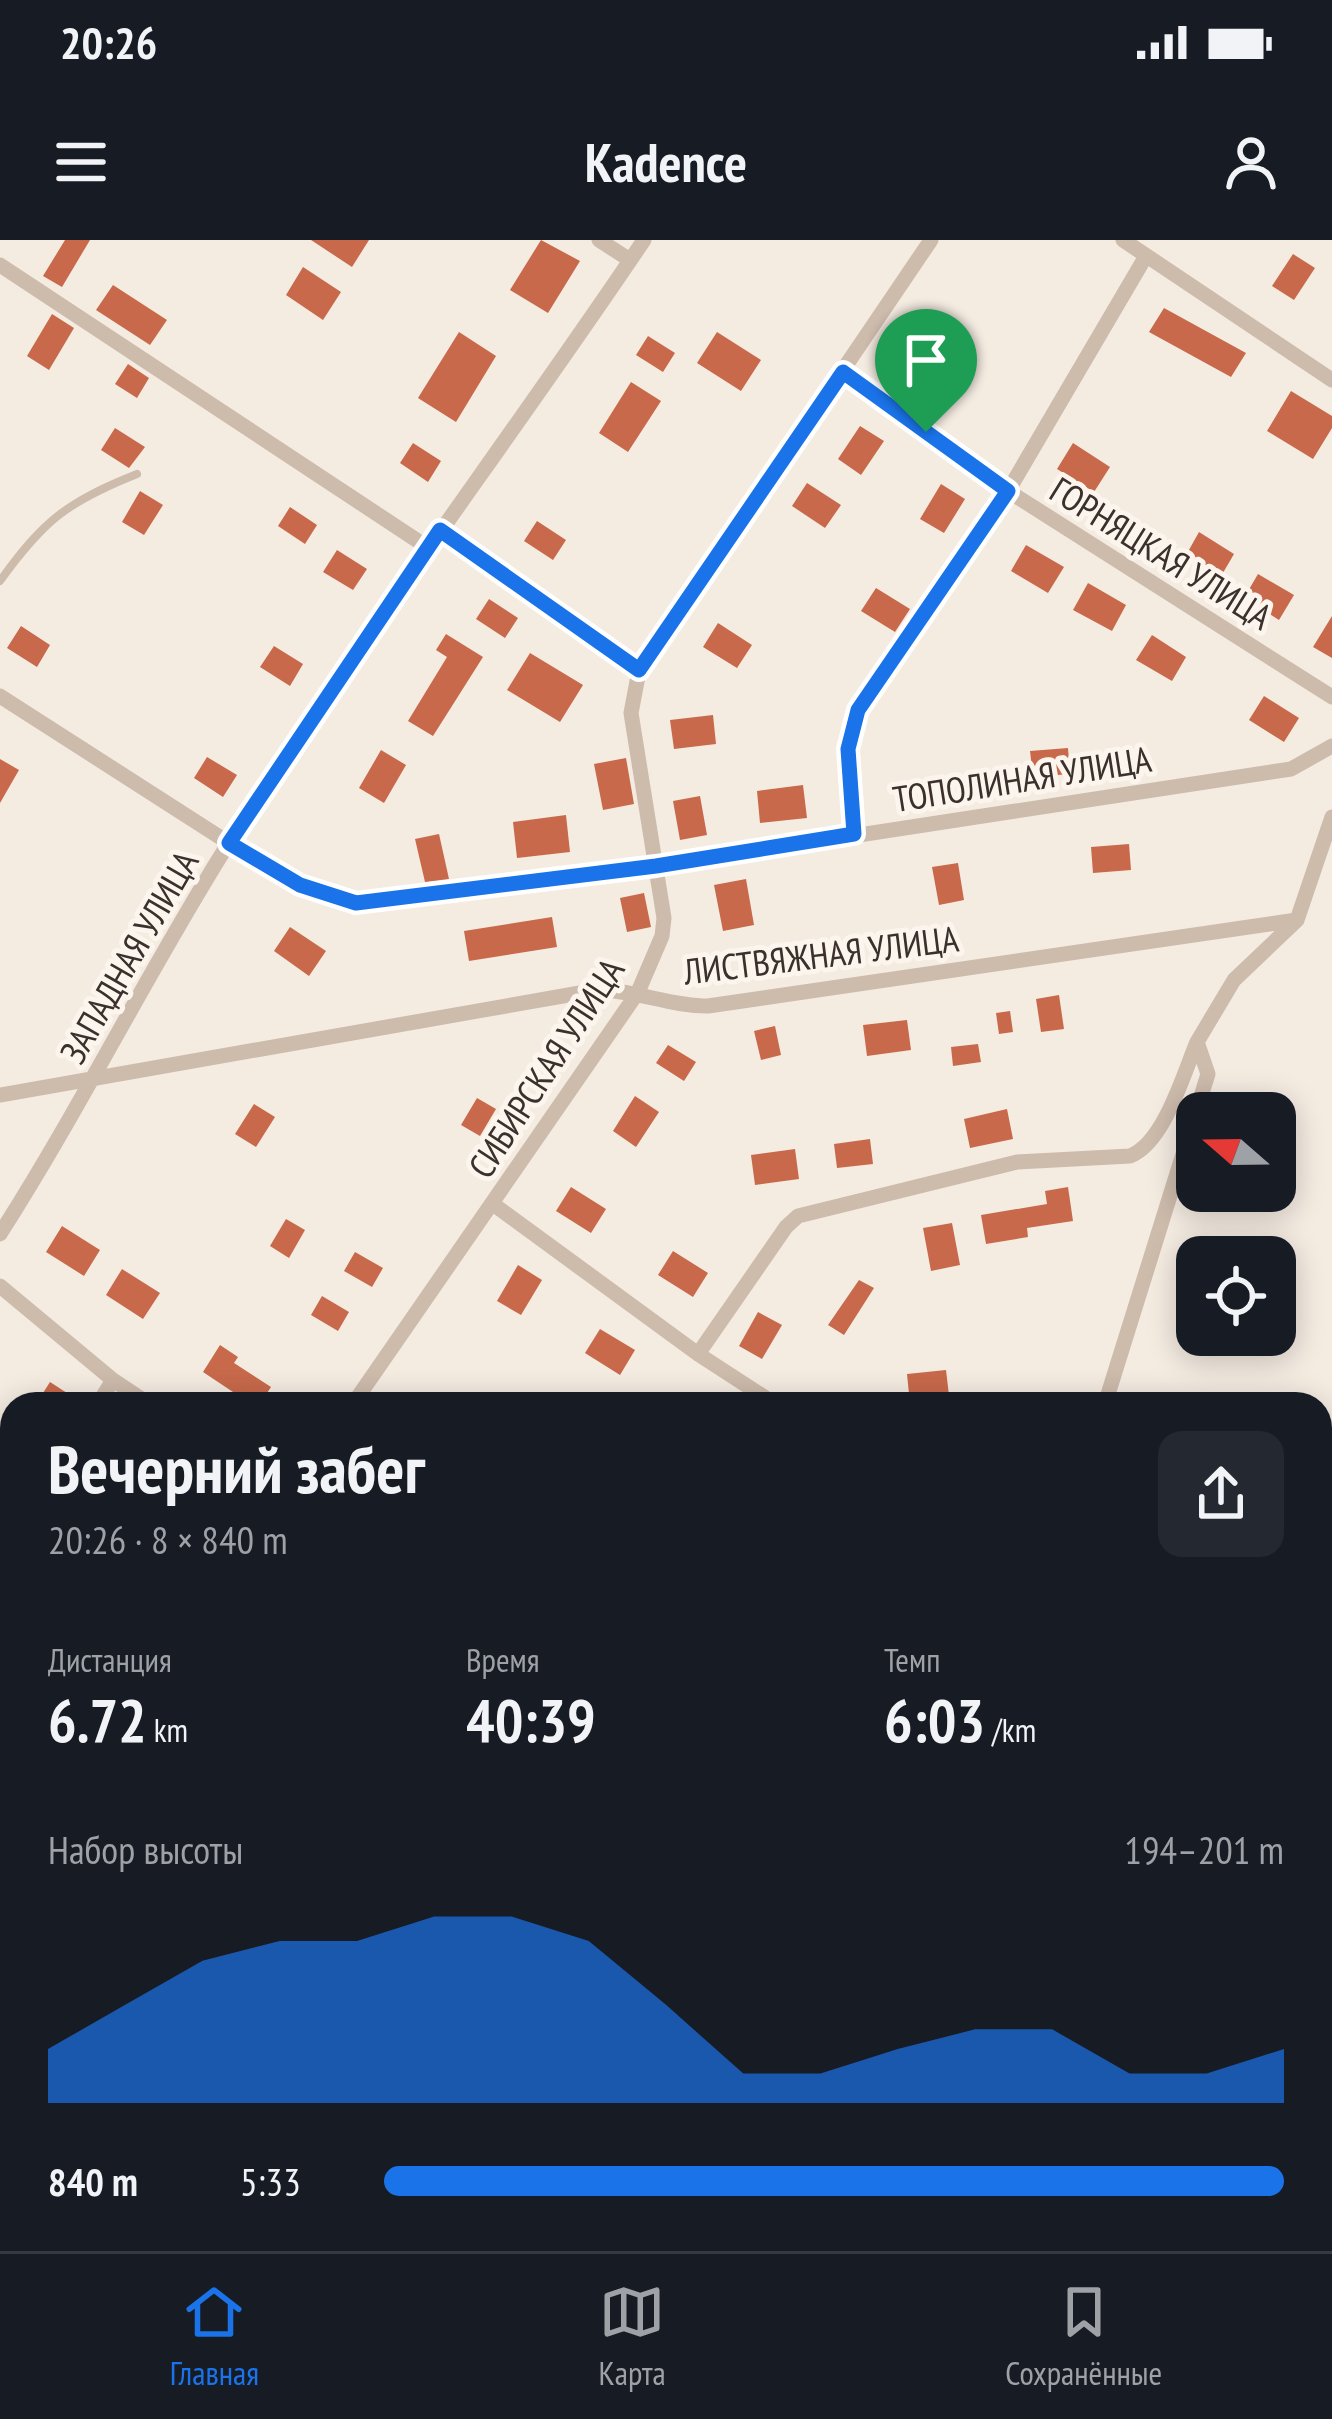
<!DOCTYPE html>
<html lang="ru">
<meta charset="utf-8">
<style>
:root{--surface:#171b24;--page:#242831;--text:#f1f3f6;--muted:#9ea1a6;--line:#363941;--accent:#1a73e8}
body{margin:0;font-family:"PT Sans Narrow",sans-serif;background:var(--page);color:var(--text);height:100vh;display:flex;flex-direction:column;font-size:45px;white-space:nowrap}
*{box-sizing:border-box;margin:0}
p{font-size:39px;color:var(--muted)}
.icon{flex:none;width:66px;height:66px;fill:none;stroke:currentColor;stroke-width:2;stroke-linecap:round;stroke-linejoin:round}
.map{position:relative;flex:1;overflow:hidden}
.sheet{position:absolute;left:0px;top:1152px;width:1332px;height:861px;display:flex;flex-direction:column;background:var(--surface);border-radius:36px 36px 0 0;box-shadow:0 6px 30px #0003}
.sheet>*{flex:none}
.needle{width:78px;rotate:290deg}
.fabs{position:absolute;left:1176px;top:852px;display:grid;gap:24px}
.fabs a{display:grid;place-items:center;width:120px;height:120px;border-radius:24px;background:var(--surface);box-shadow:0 6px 30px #0003;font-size:60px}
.pin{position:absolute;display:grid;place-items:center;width:102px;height:102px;color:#fff;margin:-123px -51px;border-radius:50% 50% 50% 0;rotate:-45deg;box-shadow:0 0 12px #0007}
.pin .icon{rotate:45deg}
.round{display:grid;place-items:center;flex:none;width:126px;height:126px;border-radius:24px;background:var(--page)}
.head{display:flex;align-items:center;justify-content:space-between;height:204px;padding:0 48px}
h1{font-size:66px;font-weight:700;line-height:90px}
.figures{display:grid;grid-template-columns:repeat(3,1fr);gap:18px;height:204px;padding:12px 48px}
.figures div{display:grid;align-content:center}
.figures b{font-size:60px;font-weight:700}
.figures small{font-size:33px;font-weight:400}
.figures p{font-size:33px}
.chart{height:336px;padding:24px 48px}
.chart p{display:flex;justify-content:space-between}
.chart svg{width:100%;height:216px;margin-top:12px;fill:var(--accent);opacity:.7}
ul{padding:0 48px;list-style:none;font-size:39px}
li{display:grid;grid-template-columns:192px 144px 1fr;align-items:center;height:90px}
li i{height:30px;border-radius:15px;background:var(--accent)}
.status{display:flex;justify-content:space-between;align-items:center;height:84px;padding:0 60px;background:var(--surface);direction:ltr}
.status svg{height:33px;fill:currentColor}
header{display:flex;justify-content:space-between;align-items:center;height:156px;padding:0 48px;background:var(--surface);font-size:54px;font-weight:700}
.tabs{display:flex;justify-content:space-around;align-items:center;height:168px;border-top:3px solid var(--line);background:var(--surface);font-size:33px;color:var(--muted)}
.tabs a{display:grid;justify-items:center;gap:6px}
.tabs .active{color:var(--accent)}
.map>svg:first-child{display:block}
.building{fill:#c8694b}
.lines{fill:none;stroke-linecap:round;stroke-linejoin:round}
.lane{stroke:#cdbbac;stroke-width:8}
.street{stroke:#cdbbac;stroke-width:15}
.route-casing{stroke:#fff;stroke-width:24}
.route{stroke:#1a73e8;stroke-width:15}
.labels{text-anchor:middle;stroke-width:10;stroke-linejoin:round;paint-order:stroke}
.street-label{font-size:36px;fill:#3b302b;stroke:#fbf5ee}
</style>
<div class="status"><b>20:26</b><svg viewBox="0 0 49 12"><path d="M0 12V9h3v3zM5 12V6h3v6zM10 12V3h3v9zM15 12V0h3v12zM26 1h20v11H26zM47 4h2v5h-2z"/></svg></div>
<header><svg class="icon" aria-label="menu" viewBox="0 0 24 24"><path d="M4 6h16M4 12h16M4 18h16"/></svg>Kadence<svg class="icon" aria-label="person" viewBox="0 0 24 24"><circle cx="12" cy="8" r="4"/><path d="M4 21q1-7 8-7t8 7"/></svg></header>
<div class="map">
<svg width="1332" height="2011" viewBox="0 0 1332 2011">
<rect width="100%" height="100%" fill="#f4ebe1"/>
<path class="building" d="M65,0H90L62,47L43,36Z
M311,0H369L352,27Z
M541,0L580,21L548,73L510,50Z
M1293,14L1315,28L1294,60L1272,46Z
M303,27L341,52L323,80L286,55Z
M113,45L167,80L150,105L96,70Z
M1164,68L1246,113L1231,137L1149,92Z
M52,74L74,88L49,130L27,116Z
M459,92L496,116L456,182L418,158Z
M717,92L761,120L741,151L697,123Z
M648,96L675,113L663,132L636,115Z
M128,124L149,138L137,158L115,144Z
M631,142L661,161L628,212L599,193Z
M1291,151L1332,176V188L1313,219L1267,191Z
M860,186L884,201L861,235L838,219Z
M115,188L145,207L129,228L101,210Z
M413,203L441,221L428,242L400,223Z
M1073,203L1110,227L1094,252L1057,229Z
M807,243L841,265L825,288L792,266Z
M941,244L965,259L944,293L920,279Z
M140,251L163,265L144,295L122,282Z
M290,267L317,285L305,304L278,286Z
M537,281L566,300L553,320L524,301Z
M1199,292L1234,314L1220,338L1185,317Z
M1026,305L1064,327L1048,353L1011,331Z
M337,310L367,329L353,350L323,332Z
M1258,334L1294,355L1279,380L1244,358Z
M1088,343L1126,365L1112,391L1073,370Z
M876,348L910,369L895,392L861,371Z
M489,359L518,378L505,398L476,379Z
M1332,376V418L1313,407Z
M718,383L752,405L737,428L703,407Z
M21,386L50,405L37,427L7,408Z
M446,394L483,417L433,496L408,481L447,417L436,410Z
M1152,395L1186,417L1172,441L1136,420Z
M274,406L303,424L290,446L260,427Z
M530,413L583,445L560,482L507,450Z
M1264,456L1299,478L1284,502L1249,480Z
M713,475L716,504L674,509L670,480Z
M1068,508L1070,534L1033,537L1030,511Z
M381,510L406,525L384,563L359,548Z
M207,517L237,535L223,557L194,538Z
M626,518L634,564L603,570L594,524Z
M0,519L19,530L0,563Z
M803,545L807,578L760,583L757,551Z
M700,556L707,595L680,600L673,561Z
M566,575L570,612L517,618L513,582Z
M439,594L449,639L425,642L415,599Z
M1129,604L1131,630L1093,633L1091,607Z
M958,623L964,660L939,665L932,627Z
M746,639L754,685L723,691L714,645Z
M644,653L651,687L627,692L620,658Z
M552,677L557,707L469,721L464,691Z
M290,687L326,711L309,736L274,711Z
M1059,755L1064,789L1041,792L1036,759Z
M1010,771L1013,792L999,794L996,773Z
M907,780L911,810L867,816L863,785Z
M775,786L781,815L761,820L754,791Z
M978,804L981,822L953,826L951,807Z
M668,805L696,822L684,841L656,823Z
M635,856L659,872L636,907L613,891Z
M477,858L496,869L480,896L461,885Z
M254,864L275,877L256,907L235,894Z
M1007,869L1013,899L970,908L964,879Z
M870,899L873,924L837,928L834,904Z
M795,909L799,939L755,945L751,915Z
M571,947L606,969L591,993L556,971Z
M1068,947L1073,981L1027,988L1028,997L986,1004L981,975L1047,964L1045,951Z
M286,979L305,990L289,1018L270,1006Z
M952,983L960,1025L931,1031L923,988Z
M62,986L100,1010L84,1036L46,1012Z
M673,1011L708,1033L693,1057L658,1035Z
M355,1012L383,1028L372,1047L344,1031Z
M518,1025L542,1040L521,1075L497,1061Z
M122,1029L160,1053L143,1079L106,1055Z
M859,1040L874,1048L844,1095L828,1085Z
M322,1056L349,1072L338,1091L311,1075Z
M758,1072L782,1085L762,1119L739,1106Z
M600,1089L635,1110L620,1135L585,1113Z
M220,1105L238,1117L234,1123L271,1147L260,1164H234L239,1156L203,1132Z
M946,1130L950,1164H910L907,1134Z
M50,1142L84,1164H36Z"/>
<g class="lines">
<path class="lane" d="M440,289L638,430
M0,341C44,280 67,262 137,234"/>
<path class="street" d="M599,0L630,20
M1123,0L1332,140
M0,25L427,307
M843,132L1008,251L1332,457
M0,456L274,632L323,655L356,663L656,626L1291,529L1332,506
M854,594L848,509L858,470L1008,251L1146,16
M0,855L597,750C636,750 669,766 708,766L1297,680
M493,964L698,1114L775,1164
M0,994C82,866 149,729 230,601C361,395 508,202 644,0
M0,1046L113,1140L149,1164
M698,1114L786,987L798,976L1017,922L1130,916C1164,903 1183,835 1197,802
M98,1164L113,1140
M353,1164L638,752L662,696L664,678L631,473L639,431L931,0
M1105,1164L1208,834L1197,802L1234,740L1297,680L1332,577
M0,1311L12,1293
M0,1665L12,1673
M0,1706L12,1688
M0,1954L12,1962
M72,2001L87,2011
M440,2001L442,2011
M651,2001L664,2011
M865,2001L866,2011"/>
</g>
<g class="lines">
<defs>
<path id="route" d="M843,132L1008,251L858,470L848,509L854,594L656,626L356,663L300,645L229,603L440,290L639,430Z"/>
</defs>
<use href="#route" class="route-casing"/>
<use href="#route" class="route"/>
</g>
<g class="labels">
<g class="street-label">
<text transform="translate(1161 313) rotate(32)" y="13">ГОРНЯЦКАЯ УЛИЦА</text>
<text transform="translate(1022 539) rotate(-9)" y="13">ТОПОЛИНАЯ УЛИЦА</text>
<text transform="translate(821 715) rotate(-7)" y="13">ЛИСТВЯЖНАЯ УЛИЦА</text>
<text transform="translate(129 717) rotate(-60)" y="13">ЗАПАДНАЯ УЛИЦА</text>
<text transform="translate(546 828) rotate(-57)" y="13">СИБИРСКАЯ УЛИЦА</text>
</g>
</g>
</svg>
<div class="fabs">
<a><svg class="needle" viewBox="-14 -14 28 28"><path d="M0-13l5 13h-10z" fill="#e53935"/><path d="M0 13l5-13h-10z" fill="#9ea1a6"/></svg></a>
<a><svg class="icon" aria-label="locate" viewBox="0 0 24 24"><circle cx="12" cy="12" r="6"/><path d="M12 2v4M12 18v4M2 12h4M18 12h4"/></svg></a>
</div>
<div class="pin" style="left:926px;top:192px;background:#1e9e55"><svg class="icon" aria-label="arrive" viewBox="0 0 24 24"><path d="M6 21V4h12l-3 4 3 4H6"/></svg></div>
<section class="sheet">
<div class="head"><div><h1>Вечерний забег</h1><p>20:26 · 8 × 840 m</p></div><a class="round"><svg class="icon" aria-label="share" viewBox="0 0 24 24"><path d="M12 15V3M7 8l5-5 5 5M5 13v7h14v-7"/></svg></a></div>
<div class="figures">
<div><p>Дистанция</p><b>6.72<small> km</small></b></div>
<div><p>Время</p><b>40:39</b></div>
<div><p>Темп</p><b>6:03<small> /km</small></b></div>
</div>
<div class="chart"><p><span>Набор высоты</span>194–201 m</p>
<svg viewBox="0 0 160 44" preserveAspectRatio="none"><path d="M0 44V33L10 24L20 15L30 11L40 11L50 6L60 6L70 11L80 24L90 38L100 38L110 33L120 29L130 29L140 38L150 38L160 33V44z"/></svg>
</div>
<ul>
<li><b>840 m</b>5:33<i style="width:100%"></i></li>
</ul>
</section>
</div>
<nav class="tabs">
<a class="active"><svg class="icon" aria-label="home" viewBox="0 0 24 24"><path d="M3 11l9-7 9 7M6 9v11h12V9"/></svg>Главная</a>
<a><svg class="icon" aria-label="map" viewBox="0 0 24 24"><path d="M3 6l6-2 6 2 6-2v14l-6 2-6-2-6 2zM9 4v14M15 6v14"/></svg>Карта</a>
<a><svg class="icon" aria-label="saved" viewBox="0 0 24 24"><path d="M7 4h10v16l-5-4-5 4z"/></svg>Сохранённые</a>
</nav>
